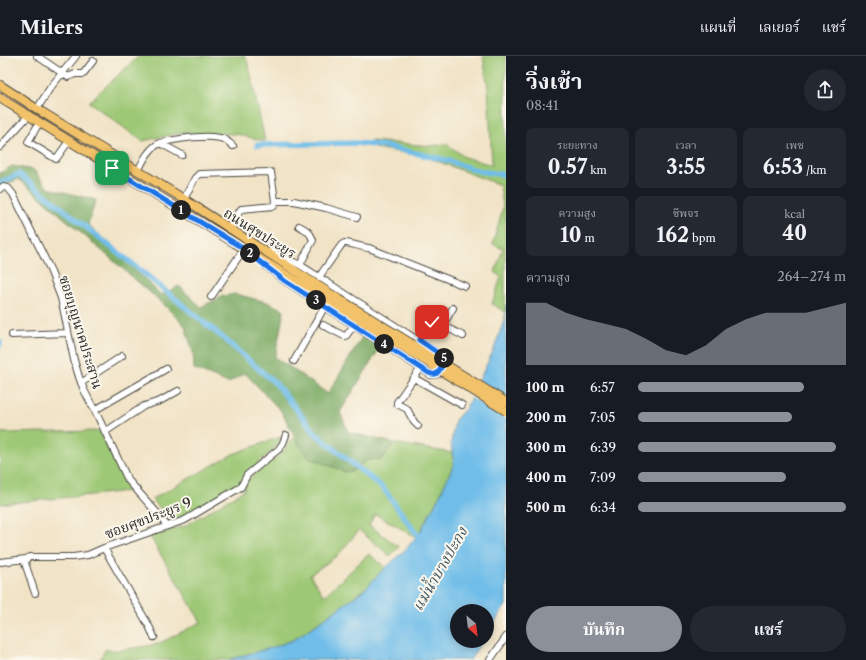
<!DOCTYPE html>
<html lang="th">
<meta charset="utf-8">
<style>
:root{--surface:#171b24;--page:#242831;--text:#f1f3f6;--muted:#9ea1a6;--line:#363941;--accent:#8c9099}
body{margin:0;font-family:"Libre Caslon Text","Noto Serif Thai",serif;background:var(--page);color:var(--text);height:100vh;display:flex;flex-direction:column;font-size:15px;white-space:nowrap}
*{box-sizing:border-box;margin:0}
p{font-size:13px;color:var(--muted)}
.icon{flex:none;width:22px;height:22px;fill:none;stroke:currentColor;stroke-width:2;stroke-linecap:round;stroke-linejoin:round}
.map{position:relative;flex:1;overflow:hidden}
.sheet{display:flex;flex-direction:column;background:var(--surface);width:360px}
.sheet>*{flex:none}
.needle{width:26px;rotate:152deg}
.controls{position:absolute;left:450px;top:548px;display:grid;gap:8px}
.controls a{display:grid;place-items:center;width:44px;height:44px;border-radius:50%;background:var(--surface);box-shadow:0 2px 10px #0003;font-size:20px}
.pin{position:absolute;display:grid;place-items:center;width:34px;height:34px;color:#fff;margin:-17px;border-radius:8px;box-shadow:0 2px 6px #0006}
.km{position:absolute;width:20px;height:20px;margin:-10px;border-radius:50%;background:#222;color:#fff;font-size:11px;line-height:20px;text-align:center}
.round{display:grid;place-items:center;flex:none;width:42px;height:42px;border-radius:21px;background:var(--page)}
.headline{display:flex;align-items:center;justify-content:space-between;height:68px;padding:0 20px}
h1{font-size:22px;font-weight:700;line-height:30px}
.figures{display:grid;grid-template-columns:repeat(3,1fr);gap:6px;height:68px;padding:4px 20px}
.figures div{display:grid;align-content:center;border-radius:8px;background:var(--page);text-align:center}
.figures b{font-size:20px;font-weight:700}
.figures small{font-size:11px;font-weight:400}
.figures p{font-size:11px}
.chart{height:112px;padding:8px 20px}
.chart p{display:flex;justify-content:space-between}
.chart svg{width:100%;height:72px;margin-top:4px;fill:var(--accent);opacity:.7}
.primary-button{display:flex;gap:8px;margin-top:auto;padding:8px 20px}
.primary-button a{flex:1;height:46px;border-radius:24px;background:var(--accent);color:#fff;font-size:16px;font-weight:700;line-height:46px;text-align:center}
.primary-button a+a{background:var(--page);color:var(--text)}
ul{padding:0 20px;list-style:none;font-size:13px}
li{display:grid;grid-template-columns:64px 48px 1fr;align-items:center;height:30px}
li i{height:10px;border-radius:5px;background:var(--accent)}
header{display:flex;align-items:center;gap:24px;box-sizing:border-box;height:56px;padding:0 20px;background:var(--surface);border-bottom:1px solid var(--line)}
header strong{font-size:19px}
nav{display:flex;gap:22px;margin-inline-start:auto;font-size:14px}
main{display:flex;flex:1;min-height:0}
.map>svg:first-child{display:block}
.green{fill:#9dc875;stroke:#647a50}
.forest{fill:#7eac66;stroke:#546c48}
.water{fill:#6fbde9;stroke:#4d748a}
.pier{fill:#f1e3c6}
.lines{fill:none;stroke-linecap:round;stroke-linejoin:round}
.canal{stroke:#6fbde9;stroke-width:5.5}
.minor-casing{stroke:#494742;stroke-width:8}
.major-casing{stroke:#494742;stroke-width:10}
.minor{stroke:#fff;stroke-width:6}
.major{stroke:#f2c26a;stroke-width:8}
.major-bridge-casing{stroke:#494742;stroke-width:10;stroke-linecap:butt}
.major-bridge{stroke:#f2c26a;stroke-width:8}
.route-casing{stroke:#fff;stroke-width:8}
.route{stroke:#1a73e8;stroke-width:5}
.labels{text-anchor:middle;stroke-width:4;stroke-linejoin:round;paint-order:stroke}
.street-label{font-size:14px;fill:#2b2b2b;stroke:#fbf7ec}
.water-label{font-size:15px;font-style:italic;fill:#3f5764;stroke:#fbf7ec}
</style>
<header>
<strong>Milers</strong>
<nav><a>แผนที่</a><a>เลเยอร์</a><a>แชร์</a></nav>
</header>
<main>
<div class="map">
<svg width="506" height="604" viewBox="0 0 506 604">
<rect width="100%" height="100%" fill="#fbf7ec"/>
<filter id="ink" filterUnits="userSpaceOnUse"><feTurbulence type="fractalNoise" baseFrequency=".025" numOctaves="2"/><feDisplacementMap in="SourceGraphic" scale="8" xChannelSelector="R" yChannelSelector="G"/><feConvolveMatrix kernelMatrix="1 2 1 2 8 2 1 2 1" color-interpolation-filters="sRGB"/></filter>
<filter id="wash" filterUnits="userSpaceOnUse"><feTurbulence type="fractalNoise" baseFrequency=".012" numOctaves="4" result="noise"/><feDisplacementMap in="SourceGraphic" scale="16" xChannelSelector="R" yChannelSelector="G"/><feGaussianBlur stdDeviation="0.9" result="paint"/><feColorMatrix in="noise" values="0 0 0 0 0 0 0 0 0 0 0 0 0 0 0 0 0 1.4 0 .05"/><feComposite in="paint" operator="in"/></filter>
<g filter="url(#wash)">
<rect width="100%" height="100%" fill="#f1e3c6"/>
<path class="green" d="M139,0H245L249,10L265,85L255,83L237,78L180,77L142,85L89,46Z
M483,0H506L505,256L492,248L501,221L495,216L503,193L493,188L503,151L500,129L424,100L374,92L371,85L431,90L447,88L464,101L492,109L488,31Z
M99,375L131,435L0,448V377Z
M295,380L300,390L352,415L367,404L382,403L394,387L453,397L454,408L441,437L420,476L416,481L375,458L369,469L399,491L390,500L359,474L338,499L310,519L324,540L369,498L386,512L366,532L323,564L293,584L274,591L227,604H100L105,594H121L158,588L201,566L149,479L185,470L244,434L247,424L279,400Z
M280,381L279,388L261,405L238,429L188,459L171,465L152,443L233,398Z"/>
<path class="forest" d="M12,110L34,114L48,132L96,144L88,168L161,239L179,230L201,251L223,240L235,238L267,246L284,254L275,302L290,311L328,338L362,281L381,290L340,356L348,376L394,387L382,403L367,404L352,415L345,416L308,401L300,390L281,355L245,317L228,327L194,313L193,296L185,270L160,245L19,123L0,130V117Z"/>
<path class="water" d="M506,249V549L487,578V555H457V585H482L470,604H227L274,591L293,584L323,564L366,532L378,519L407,492L420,476L441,437L454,408L451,388L455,364L466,352L494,293L505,261Z"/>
<path class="pier" d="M477,324L506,342V363L469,340Z"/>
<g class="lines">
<path class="canal" d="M257,89L355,87L384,90L446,104L479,115L506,119
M0,127L19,118L140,214L222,281L276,328L317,379L383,432L421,484
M0,286V289"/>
</g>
</g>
<g filter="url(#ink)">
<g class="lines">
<defs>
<path id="minor" d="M37,0L68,21L75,18H83L93,5
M37,53L50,32L76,0
M39,67L28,86L56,103L69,85
M160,87C175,83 212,77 226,84C228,86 231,88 233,90
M0,91L28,60
M138,115C143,105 149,92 160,87L182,99
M0,133L2,131L8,132L13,138L49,211L61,242L74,304L79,321L84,334L99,363L128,424L157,457L167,470
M184,143L195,122L199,118L271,116L275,145L274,150L241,153L229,173
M275,145H294L326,152L357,161
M299,170C307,174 310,176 313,184L300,209
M266,210L285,225L431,319C433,319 436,319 438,318C440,315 445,306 445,303L441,299L319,221L300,209L271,195
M319,221L340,191C342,188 343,187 346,187C349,187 365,192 369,192L465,230
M211,241L244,193
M323,269L344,280H346L354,269
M443,269L453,252
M12,279L68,277
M419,284L432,266L435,265L463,280
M294,305L325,250
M414,322L462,349
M81,327L122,300
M95,354L166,313
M418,370L414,366L407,353L397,348V346L421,312
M105,376L144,350L160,345L178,335
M104,492L149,570L154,581
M0,506L26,503
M35,537L25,507L26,503L30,501H73L88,499L104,492L185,464L217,445L241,431L247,419L279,393L283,387L286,379
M490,604L506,581"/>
<path id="major" d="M0,29L37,53L184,143L339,243
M0,42L335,249"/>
</defs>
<use href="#minor" class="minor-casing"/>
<use href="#major" class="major-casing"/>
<use href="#minor" class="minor"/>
<use href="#major" class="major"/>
<defs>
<path id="major-bridge" d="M339,243L506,346
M335,249L506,355"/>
</defs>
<use href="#major-bridge" class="major-bridge-casing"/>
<use href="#major-bridge" class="major-bridge"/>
</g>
</g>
<g class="lines" filter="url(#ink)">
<defs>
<path id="route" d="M112,112L241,191L285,225L427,316C434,320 437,319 441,312C443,309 444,307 445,303L441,299L419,284L432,266"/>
</defs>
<use href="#route" class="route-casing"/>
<use href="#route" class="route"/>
</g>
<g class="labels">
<g class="street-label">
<text transform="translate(260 177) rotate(32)" y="5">ถนนศุขประยูร</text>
<text transform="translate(81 276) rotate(73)" y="5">ซอยบุญนาคประสาน</text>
<text transform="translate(148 462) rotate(-21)" y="5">ซอยศุขประยูร 9</text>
</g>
<g class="water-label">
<text transform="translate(440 513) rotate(-60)" y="5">แม่น้ำบางปะกง</text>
</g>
</g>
</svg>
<div class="controls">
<a><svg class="needle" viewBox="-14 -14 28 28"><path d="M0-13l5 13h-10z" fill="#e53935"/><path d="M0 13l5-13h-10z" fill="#9ea1a6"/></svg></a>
</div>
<div class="pin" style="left:112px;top:112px;background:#1e9e55"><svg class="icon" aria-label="arrive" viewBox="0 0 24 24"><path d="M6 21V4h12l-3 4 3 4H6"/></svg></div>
<div class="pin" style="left:432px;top:266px;background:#d93025"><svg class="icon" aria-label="check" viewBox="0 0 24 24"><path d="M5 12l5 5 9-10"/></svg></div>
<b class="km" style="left:181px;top:154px">1</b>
<b class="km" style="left:250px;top:197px">2</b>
<b class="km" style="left:316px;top:244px">3</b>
<b class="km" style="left:384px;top:288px">4</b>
<b class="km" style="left:444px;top:302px">5</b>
</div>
<section class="sheet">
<div class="headline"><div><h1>วิ่งเช้า</h1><p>08:41</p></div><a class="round"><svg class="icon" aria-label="share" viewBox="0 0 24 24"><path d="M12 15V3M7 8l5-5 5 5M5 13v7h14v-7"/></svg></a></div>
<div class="figures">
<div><p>ระยะทาง</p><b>0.57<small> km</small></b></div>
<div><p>เวลา</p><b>3:55</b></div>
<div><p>เพซ</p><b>6:53<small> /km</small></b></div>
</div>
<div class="figures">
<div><p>ความสูง</p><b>10<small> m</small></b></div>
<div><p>ชีพจร</p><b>162<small> bpm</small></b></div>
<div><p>kcal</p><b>40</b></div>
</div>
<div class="chart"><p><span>ความสูง</span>264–274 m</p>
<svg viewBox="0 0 160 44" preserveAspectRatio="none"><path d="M0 44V6L10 6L20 12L30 16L40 19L50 22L60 28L70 35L80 38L90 32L100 22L110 16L120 12L130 12L140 12L150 9L160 6V44z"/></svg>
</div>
<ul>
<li><b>100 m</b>6:57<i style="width:80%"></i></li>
<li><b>200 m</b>7:05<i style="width:74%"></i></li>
<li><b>300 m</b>6:39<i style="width:95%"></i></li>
<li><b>400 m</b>7:09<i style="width:71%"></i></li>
<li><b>500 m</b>6:34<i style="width:100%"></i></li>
</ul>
<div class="primary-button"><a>บันทึก</a><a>แชร์</a></div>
</section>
</main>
